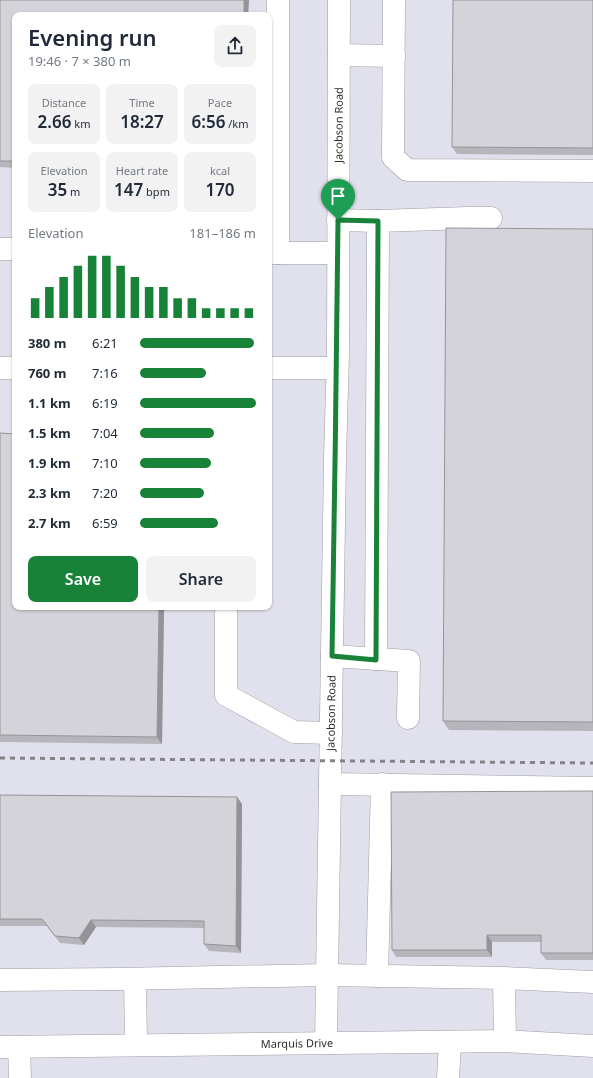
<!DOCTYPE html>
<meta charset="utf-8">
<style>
:root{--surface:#fff;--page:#f2f2f3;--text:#1f2937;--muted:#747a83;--accent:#188238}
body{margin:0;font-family:"Noto Sans",sans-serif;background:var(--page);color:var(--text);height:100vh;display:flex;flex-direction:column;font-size:15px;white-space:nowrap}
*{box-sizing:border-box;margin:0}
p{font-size:13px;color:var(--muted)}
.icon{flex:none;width:22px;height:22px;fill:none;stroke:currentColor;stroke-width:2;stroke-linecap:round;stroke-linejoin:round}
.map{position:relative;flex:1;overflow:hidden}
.sheet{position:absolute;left:12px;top:12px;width:260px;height:598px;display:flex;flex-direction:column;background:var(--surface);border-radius:8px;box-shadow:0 1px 3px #0004}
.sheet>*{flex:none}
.pin{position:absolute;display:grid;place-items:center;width:34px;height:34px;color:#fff;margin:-41px -17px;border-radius:50% 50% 50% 0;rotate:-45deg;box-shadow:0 0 4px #0007}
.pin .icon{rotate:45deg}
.round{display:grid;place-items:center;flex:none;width:42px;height:42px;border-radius:8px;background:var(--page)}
.headline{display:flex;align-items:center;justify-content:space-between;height:68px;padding:0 16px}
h1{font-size:22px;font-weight:600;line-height:30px}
.stats{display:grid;grid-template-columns:repeat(3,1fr);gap:6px;height:68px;padding:4px 16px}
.stats div{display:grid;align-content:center;border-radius:8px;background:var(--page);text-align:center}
.stats b{font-size:17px;font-weight:600}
.stats small{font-size:11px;font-weight:400}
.stats p{font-size:11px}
.chart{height:112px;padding:8px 16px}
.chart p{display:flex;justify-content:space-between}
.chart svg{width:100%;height:72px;margin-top:4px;stroke:var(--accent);stroke-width:6}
.action{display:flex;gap:8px;margin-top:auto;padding:8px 16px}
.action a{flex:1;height:46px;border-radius:8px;background:var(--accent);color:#fff;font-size:16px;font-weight:600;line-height:46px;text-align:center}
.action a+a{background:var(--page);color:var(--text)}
ul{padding:0 16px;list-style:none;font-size:13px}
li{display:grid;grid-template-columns:64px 48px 1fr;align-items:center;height:30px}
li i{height:10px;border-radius:5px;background:var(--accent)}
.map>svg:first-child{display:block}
.built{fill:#e1e0ed;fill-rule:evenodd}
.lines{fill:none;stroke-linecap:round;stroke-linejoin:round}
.minor-casing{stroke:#9d9da2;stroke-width:23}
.minor{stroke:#fff;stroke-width:22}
.rail{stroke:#848387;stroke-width:3;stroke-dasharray:5 5;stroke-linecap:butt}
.wall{fill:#b6b5bb}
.shaded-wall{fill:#949498}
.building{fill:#d4d3d9;stroke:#949498}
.route-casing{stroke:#fff;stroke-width:8}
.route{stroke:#188238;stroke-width:5}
.labels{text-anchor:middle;stroke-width:4;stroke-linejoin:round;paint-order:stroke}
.street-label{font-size:11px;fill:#2c2c2e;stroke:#eeedf3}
</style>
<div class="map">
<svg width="593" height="1078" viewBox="0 0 593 1078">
<rect width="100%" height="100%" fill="#eeedf3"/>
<path class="built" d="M0,0H593V1078H0ZM15,15H269V607H15Z"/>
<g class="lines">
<defs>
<g id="minor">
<path d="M394,0L393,157L407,170L593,171"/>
<path d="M339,55L394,56"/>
<path d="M338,220L378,221"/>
<path d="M0,249H15"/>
<path d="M269,253H338"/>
<path d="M278,253V0"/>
<path d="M0,368H15"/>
<path d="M269,368H337"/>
<path d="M226,607V695L294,732L331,733"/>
<path d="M332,656L409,661L408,718"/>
<path d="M376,659L378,221L468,218H491"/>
<path d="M330,784L593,788"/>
<path d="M377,976L382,784"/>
<path d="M504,978L593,982"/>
<path d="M135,979L136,1045"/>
<path d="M0,980L119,979L327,975L504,978L505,1041"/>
<path id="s1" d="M326,1042L335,458L338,354L339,0"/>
<path id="s2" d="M0,1047L505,1041L593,1046"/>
<path d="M19,1047L20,1078"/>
<path d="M448,1078L450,1042"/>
</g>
</defs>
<use href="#minor" class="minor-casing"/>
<use href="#minor" class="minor"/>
<path class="rail" d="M0,758L593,763"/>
</g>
<path class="wall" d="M0,0H249L248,15H15V168L0,167Z
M593,0V155L457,154L452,147Z
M593,229V731L449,730L443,721Z
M0,433L164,607L162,744L0,742Z
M593,791V960H546L541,953V942H492V957H396L392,950Z
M0,795L237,797L242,804L241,953L209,951L204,944V928L96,927L84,945L60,943L47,926H0Z"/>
<path class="shaded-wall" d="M244,0H249L248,15H244Z
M159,607H164L162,744L157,737Z
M237,797L242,804L241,953L236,946Z
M91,920L96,927L84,945L79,938Z
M487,935L492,942V957L487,950Z"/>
<path class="building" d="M0,0H244V15H15V161H0Z
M453,0H593V148L452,147Z
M446,228L593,229V722L443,721Z
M0,433L15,434V607H159L157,737L0,735Z
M593,791V953H541V935H487V950H392L391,792Z
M0,795L237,797L236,946L204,944V921L91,920L79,938L55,936L42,919H0Z"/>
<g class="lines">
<defs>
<path id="route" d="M338,220L378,221L376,660L332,656C334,511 337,365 338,220Z"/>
</defs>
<use href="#route" class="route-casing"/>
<use href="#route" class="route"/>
</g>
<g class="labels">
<g class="street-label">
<text dy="4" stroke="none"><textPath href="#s1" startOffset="917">Jacobson Road</textPath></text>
<text dy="4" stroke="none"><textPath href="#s1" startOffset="329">Jacobson Road</textPath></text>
<text dy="4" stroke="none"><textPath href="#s2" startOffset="297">Marquis Drive</textPath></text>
</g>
</g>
</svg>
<div class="pin" style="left:338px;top:220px;background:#1e9e55"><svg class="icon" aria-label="arrive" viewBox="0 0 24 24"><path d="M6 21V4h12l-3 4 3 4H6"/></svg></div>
<section class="sheet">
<div class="headline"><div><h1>Evening run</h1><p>19:46 · 7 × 380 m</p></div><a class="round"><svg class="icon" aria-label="share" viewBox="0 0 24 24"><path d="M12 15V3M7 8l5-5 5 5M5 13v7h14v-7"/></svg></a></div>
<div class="stats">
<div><p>Distance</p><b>2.66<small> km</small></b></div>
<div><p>Time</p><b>18:27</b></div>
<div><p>Pace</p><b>6:56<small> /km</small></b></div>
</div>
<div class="stats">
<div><p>Elevation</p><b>35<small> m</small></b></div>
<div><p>Heart rate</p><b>147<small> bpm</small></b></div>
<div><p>kcal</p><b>170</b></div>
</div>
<div class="chart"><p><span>Elevation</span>181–186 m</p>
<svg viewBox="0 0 160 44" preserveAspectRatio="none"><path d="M5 44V32M15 44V25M25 44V19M35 44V12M45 44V6M55 44V6M65 44V12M75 44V19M85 44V25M95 44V25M105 44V32M115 44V32M125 44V38M135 44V38M145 44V38M155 44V38"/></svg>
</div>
<ul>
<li><b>380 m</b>6:21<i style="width:98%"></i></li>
<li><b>760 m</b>7:16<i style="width:57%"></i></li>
<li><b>1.1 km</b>6:19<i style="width:100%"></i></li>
<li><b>1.5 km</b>7:04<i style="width:64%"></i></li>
<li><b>1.9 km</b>7:10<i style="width:61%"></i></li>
<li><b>2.3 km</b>7:20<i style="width:55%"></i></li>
<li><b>2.7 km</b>6:59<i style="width:67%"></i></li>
</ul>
<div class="action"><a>Save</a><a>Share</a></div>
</section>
</div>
